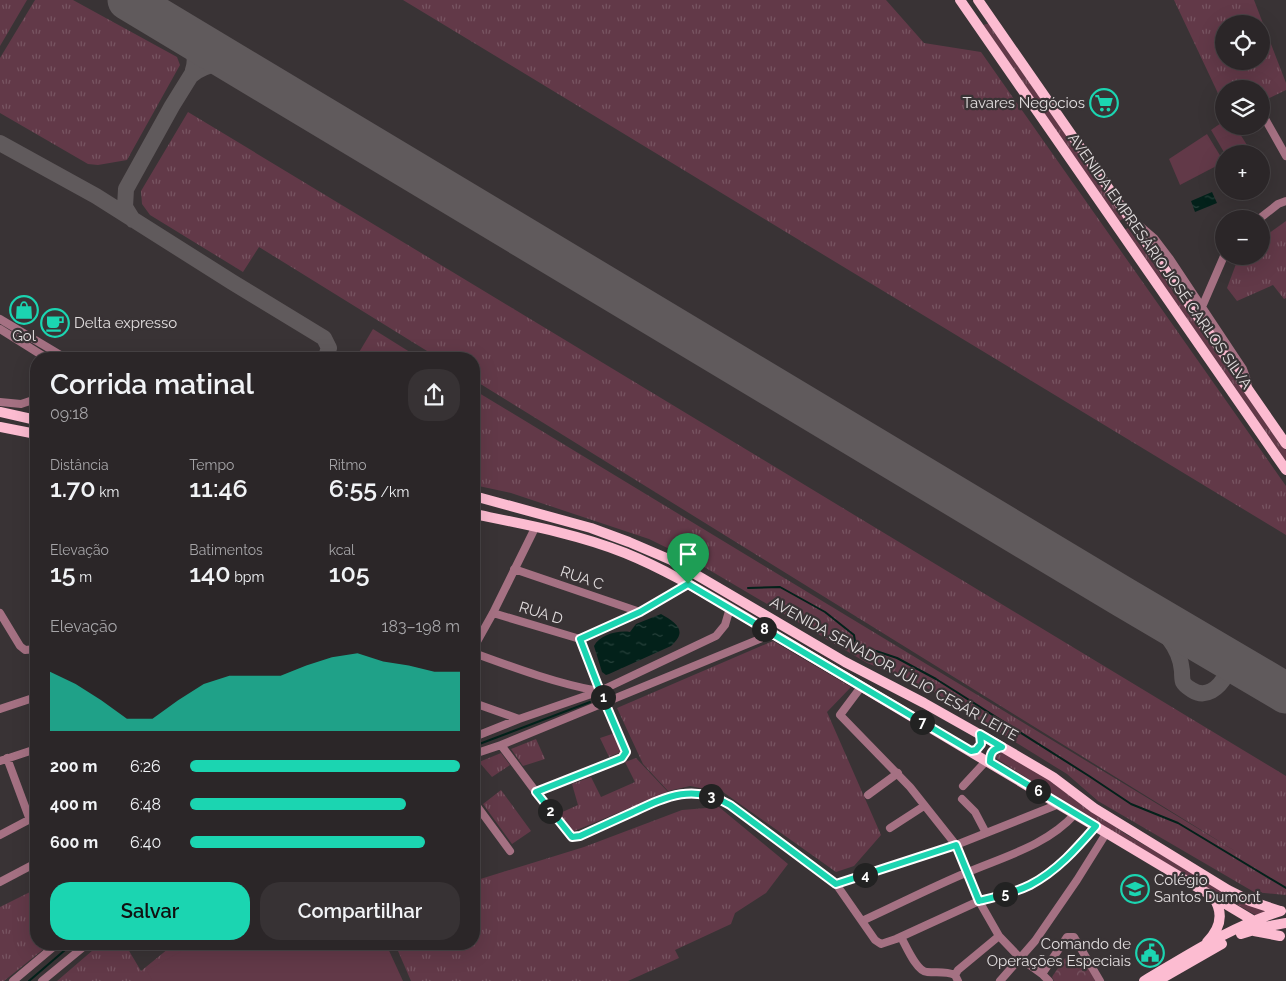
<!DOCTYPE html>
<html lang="pt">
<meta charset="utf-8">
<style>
:root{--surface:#2b2628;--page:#373234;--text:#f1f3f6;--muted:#a6a5a8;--line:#474345;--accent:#1bd5b1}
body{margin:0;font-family:Raleway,sans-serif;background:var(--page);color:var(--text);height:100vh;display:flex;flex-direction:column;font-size:19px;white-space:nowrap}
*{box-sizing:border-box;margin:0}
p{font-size:16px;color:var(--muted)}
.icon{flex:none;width:28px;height:28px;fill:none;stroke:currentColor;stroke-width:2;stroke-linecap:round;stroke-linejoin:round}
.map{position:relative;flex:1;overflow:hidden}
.drawer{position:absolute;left:30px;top:352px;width:450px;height:598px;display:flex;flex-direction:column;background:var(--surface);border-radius:20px;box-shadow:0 5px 20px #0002,0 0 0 1px var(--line)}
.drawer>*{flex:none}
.tools{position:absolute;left:1215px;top:15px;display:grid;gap:10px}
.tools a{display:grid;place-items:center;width:55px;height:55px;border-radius:50%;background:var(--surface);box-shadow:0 5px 20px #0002,0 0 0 1px var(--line);font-size:25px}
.pin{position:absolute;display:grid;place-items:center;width:42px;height:42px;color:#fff;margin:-51px -21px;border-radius:50% 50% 50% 0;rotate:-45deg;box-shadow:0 0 5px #0007}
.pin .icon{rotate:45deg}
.km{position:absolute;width:25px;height:25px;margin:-12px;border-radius:50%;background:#222;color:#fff;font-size:14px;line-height:25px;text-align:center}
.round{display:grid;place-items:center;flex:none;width:52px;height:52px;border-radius:20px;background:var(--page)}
.overview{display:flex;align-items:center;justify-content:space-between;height:85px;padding:0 20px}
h1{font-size:28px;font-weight:600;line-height:38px}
.stats{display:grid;grid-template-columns:repeat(3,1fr);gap:8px;height:85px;padding:5px 20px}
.stats div{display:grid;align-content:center}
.stats b{font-size:25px;font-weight:600}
.stats small{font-size:14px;font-weight:400}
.stats p{font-size:14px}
.chart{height:140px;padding:10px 20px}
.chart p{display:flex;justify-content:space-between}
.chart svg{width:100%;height:90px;margin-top:5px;fill:var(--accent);opacity:.7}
.primary-button{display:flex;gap:10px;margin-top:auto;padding:10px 20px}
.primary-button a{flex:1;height:58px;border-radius:20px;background:var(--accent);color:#111;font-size:20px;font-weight:600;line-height:58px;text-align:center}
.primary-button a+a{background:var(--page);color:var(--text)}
ul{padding:0 20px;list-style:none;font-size:16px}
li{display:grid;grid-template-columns:80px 60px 1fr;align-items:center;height:38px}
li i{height:12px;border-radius:6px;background:var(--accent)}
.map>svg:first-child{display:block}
.grass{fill:url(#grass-tufts);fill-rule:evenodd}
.park{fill:url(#park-crowns)}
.garden{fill:#623948}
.water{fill:url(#water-ripples)}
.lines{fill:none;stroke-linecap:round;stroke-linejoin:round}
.stream{stroke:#03211a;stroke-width:2}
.taxiway{stroke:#605a5c;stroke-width:16}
.runway{stroke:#605a5c;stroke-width:41}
.minor{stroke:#a57183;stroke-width:8}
.major{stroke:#fcbcd1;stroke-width:10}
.route-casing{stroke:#fff;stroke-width:10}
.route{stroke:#1bd5b1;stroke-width:6}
.labels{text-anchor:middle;stroke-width:4.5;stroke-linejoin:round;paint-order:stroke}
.poi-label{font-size:15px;fill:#e2dedf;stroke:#393335;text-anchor:end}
.street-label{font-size:15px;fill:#e2dedf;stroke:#393335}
</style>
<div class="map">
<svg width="1286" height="981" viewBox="0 0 1286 981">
<defs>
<pattern id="grass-tufts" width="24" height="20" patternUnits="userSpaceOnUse" patternTransform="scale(1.25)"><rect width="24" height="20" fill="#623948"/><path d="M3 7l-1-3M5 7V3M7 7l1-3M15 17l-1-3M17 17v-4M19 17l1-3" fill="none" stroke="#785562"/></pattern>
<pattern id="park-crowns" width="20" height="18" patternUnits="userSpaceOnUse" patternTransform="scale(1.25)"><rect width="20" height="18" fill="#623948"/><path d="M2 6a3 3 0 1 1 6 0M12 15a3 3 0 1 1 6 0" fill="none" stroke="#785562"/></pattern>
<pattern id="water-ripples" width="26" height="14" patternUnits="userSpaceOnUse" patternTransform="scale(1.25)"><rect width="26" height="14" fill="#03211a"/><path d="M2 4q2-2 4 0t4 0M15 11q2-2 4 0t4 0" fill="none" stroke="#27413b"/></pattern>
</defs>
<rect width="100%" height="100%" fill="#393335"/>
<path class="grass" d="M0,0H27L0,46Z
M35,0H73L177,57L180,65L127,160L98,165L88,164L0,113V58Z
M403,0H886L924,43L981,52L1286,486V535Z
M1174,0H1254L1286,83V90L1261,102V89H1224V106ZM1224,24H1261V61H1224Z
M990,23L1124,218L1118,222L983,25Z
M188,112L1286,776V895L1254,892L1098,801L1067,774L924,686L867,663L694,561L649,539L511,493L474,485V390L1240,854L474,380V359H440L259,247L243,272L150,215L142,204L141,191Z
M1286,221V298L1284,299L1273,285L1237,301L1227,288L1239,256H1261V239Z
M1128,228L1286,450V465L1124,230Z
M373,329L421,359H355Z
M773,641L851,687L827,712L881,835L854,866L836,872L723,792L690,786L668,791L643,764L617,708Z
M615,733L623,751L609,757L600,738Z
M536,739L545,759L523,766L511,749Z
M1004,751L1059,784L1089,809L1127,835L1233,896L1269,912L1257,916L1122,838L997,759L996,755Z
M501,753L510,765L492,777L479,762Z
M636,758L668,792L572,832L558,814L578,805L572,784L591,777L601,797L635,782L625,762Z
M501,790L531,831L512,844L483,804Z
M719,807L788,864L766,893L735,913L731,924L675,950L679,958L628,981H411L395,944H474V881L584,847L682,810Z
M36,889V944H50L4,981H0V907Z
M100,944H125L141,971L174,944H328L269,981H57Z"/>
<path class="park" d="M1072,955L1087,965L1098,981H1054L1052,977L1064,959Z"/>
<path class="garden" d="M1224,121V126H1235L1252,153L1225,154L1211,130Z
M1207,134L1224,162L1180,185L1169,159Z
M195,944H386L403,981H152L147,970Z"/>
<path class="water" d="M1212,192L1217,203L1195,212L1191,201Z
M661,614C677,623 688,631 671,646L609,674L606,675L602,672L594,646C600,635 617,630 630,632L636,624Z"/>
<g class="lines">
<path class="stream" d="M748,588L780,587L825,612L854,635L856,648L876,651L897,658L936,679L1089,776L1131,804L1178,823L1286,888
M474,746L590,702
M29,981L72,944"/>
<path class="taxiway" d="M183,33C192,44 198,56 193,70
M192,75C210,61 223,63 243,70
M0,143L96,196L232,282L324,338L329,348L325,359
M133,220L125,207L126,189L172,106L208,48
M1123,597C1140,609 1156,622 1169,639C1176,648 1181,659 1182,671C1182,675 1182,679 1183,682C1185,686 1189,688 1192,690C1206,699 1219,688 1226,675L1222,662L1214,650"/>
<path class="runway" d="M128,0L1123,597L1286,693"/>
<path class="minor" d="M1264,117L1286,156
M1259,219L1278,204L1286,201
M1133,220L1154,238L1170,259L1243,369L1247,380L1248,388
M1202,307L1224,256
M0,319L67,359
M0,329L48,359
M0,402L21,404L36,399
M514,569L640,612
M36,572V576
M0,613L20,646L25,650L36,649
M493,613L580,639
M580,639L640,612L688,584
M474,647L493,613L535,528
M474,653C515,668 555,683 598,691
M861,687L840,715L910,787L956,845L979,901L999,936L1020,958L1042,974
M474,703L519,719
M0,709L36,697
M474,737L519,719L600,691L716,636L725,625L730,608
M501,745L536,792L572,837L580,836L661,799L678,794L708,795L718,797L754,822L836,884L875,940L881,944L896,939L979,901L1014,892L1030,885L1044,876L1062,862L1096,825
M474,754L501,745L772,634
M7,758L30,820
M0,761L36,749
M963,786L987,760
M536,792L622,758L626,751L600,691L580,639
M868,795L898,773
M962,799L975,812L986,833
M474,802L510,851
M890,828L924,806
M0,835L36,816
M0,882L36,863
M836,884L956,845L1059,804
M862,921C897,905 932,887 968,872C1006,856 1047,845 1075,814
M901,937C906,946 917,972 927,972C938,973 945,971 955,975L958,981
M955,975L958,970L999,936
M13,981L57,944
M42,981L87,944
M1000,981L1035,941L1077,880L1107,832
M1049,981L1042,974L1067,937H1074L1100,981"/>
<path class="major" d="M960,0L1286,470
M978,0L1286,444
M0,412L36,420
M0,427L36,434
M474,496L591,528L629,542L671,560L845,662L924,703L1002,747L1053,777L1094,808L1228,890L1250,901L1280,911
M474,514C523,524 578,534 625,553C662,568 696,588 730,608L1264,927
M1254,931L1280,936
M1241,934L1264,927L1286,923
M1207,942C1221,928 1224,913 1213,897
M1159,980L1222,944
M1144,981C1188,955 1232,926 1281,911"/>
</g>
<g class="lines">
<defs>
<path id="route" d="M688,584L971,751L976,750L981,744L980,734L1002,747C993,749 990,752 990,762L1096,826C1077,848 1057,871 1030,885C1014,893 996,897 979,901L956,845L836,884L730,805C694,783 667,796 633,812C615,820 598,828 580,836L572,837L536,792L622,758L626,752L600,691L580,639L640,612Z"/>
</defs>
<use href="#route" class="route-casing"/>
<use href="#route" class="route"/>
</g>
<defs>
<symbol id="supermarket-ring" viewBox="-11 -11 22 22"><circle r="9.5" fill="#393335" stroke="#1bd5b1" stroke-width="1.5"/><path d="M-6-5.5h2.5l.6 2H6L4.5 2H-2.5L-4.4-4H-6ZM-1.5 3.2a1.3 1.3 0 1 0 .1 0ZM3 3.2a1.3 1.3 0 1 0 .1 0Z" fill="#1bd5b1"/></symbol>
<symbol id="shop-ring" viewBox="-11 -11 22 22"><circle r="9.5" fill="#393335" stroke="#1bd5b1" stroke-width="1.5"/><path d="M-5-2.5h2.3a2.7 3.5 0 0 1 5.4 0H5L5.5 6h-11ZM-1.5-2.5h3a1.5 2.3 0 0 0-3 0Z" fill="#1bd5b1"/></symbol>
<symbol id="cafe-ring" viewBox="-11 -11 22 22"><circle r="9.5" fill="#393335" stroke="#1bd5b1" stroke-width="1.5"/><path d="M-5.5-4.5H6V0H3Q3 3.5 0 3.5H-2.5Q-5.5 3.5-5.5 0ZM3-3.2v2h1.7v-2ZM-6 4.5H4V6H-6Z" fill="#1bd5b1"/></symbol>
<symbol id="school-ring" viewBox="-11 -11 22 22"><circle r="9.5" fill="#393335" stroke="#1bd5b1" stroke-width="1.5"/><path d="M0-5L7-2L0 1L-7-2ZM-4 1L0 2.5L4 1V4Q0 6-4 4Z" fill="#1bd5b1"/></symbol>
<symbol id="civic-ring" viewBox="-11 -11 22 22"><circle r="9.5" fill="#393335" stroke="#1bd5b1" stroke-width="1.5"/><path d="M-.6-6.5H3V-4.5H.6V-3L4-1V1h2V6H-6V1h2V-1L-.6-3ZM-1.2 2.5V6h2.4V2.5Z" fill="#1bd5b1"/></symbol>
</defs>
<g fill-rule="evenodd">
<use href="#supermarket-ring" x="1088" y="87" width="32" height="32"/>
<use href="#shop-ring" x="8" y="294" width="32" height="32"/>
<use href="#cafe-ring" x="39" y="307" width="32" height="32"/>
<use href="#school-ring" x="1119" y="873" width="32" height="32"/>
<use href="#civic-ring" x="1134" y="937" width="32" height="32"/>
</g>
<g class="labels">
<g class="poi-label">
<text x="1085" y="108">Tavares Negócios</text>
<text x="74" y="328" text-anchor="start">Delta expresso</text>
<text x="24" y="341" text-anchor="middle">Gol</text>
<text x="1154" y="885" text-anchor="start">Colégio<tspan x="1154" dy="17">Santos Dumont</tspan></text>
<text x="1131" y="949">Comando de<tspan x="1131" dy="17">Operações Especiais</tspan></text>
</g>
<g class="street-label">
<text transform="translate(1160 261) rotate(55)" y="5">AVENIDA EMPRESÁRIO JOSÉ CARLOS SILVA</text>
<text transform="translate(582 578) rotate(19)" y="5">RUA C</text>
<text transform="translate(541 613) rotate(17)" y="5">RUA D</text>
<text transform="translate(894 669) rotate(29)" y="5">AVENIDA SENADOR JÚLIO CESÁR LEITE</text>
</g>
</g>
</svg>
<div class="tools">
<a><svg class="icon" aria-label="locate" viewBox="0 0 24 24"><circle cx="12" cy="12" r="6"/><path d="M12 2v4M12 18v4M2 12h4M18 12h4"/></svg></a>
<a><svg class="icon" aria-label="layers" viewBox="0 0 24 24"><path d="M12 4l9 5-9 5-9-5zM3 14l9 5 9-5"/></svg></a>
<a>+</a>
<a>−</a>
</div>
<div class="pin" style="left:688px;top:584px;background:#1e9e55"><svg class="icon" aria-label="arrive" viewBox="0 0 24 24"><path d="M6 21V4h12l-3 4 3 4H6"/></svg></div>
<b class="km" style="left:603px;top:697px">1</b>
<b class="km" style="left:550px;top:811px">2</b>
<b class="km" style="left:711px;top:796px">3</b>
<b class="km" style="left:865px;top:875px">4</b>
<b class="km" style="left:1005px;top:894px">5</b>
<b class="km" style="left:1038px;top:791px">6</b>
<b class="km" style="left:922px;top:722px">7</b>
<b class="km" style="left:764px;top:629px">8</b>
<section class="drawer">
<div class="overview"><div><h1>Corrida matinal</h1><p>09:18</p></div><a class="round"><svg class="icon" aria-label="share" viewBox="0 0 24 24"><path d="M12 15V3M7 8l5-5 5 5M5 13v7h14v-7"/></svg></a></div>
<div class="stats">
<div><p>Distância</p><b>1.70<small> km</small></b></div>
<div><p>Tempo</p><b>11:46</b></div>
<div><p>Ritmo</p><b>6:55<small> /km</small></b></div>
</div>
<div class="stats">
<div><p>Elevação</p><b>15<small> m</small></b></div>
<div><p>Batimentos</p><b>140<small> bpm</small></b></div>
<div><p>kcal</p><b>105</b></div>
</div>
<div class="chart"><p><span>Elevação</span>183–198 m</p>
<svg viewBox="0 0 160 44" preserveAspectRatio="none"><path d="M0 44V15L10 21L20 29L30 38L40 38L50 29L60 21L70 17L80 17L90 17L100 12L110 8L120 6L130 10L140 12L150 15L160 15V44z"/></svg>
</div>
<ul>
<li><b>200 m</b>6:26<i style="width:100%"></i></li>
<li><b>400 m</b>6:48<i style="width:80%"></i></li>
<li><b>600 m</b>6:40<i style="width:87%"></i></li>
</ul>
<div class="primary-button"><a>Salvar</a><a>Compartilhar</a></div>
</section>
</div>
